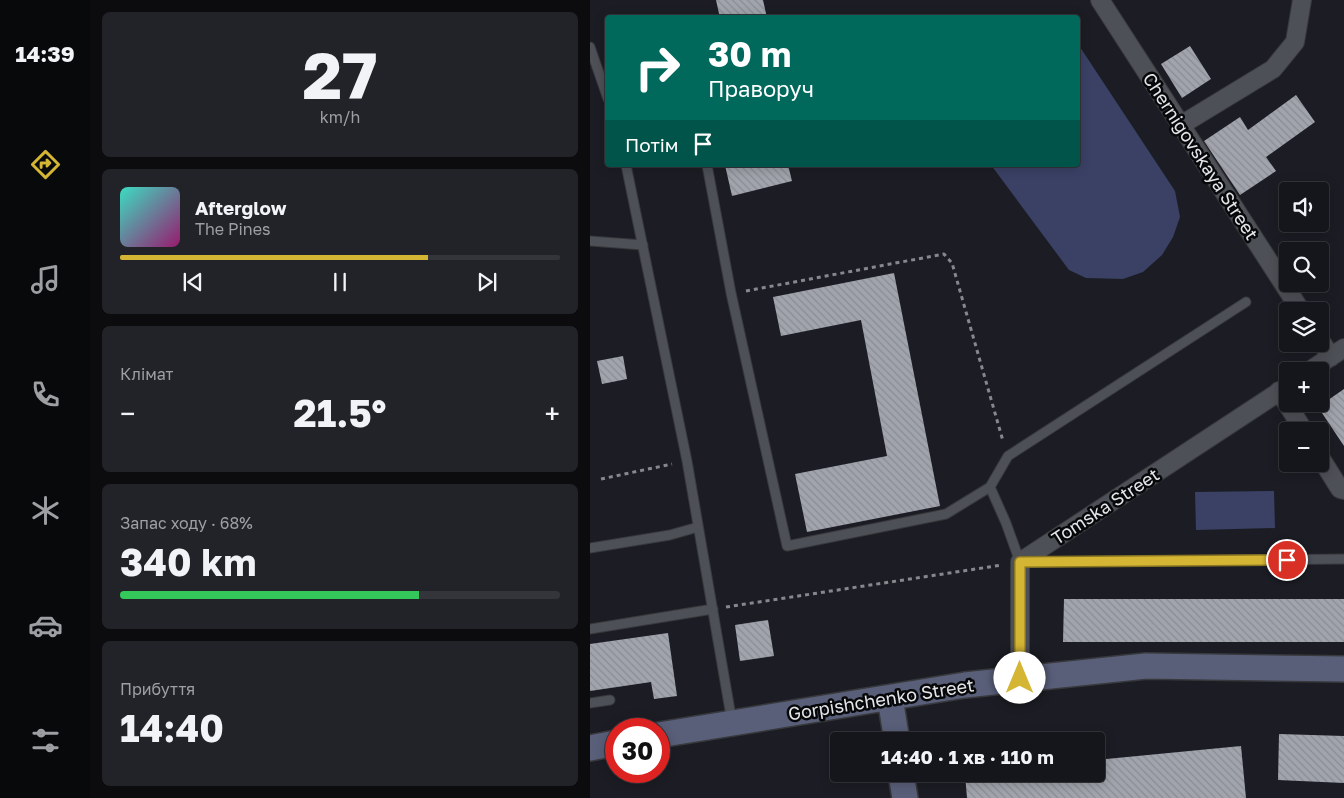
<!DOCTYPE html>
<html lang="uk">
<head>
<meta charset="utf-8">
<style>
  :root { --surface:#15161b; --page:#222328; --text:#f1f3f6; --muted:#9d9fa3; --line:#34353a; --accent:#d5b534 }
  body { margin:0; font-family:"Golos Text",sans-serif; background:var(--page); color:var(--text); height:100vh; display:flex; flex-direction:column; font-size:19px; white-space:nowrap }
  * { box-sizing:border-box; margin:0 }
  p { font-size:16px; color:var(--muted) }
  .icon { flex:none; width:28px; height:28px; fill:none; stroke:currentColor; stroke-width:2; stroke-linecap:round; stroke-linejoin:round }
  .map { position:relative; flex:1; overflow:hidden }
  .details { display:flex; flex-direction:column; gap:12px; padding:12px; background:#0c0c0f; width:500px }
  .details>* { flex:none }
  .guide { position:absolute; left:15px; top:15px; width:475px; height:152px; border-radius:5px; box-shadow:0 2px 12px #0003,0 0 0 1px var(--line); background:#00695c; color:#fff; overflow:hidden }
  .fabs { position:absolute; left:689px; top:182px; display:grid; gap:10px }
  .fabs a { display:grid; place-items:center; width:50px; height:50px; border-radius:5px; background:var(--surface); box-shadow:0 2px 12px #0003,0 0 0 1px var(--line); font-size:25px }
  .speed { position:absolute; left:15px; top:718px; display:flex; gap:10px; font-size:25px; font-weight:700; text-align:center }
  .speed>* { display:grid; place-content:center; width:65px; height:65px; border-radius:50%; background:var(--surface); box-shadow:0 2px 12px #0003,0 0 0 1px var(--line); line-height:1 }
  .speed .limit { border:8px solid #d22; background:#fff; color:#111 }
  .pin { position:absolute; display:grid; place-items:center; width:42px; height:42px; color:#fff; margin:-21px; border:2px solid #fff; border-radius:50%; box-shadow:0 1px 5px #0007 }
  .me { position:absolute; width:55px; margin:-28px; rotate:0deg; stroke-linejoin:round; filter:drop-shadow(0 0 4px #0008) }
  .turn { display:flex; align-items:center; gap:18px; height:105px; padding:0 20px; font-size:22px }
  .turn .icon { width:65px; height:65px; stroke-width:2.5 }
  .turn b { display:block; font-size:35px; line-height:42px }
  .then { display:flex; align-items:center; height:48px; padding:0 20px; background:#0003; gap:10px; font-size:19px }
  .big { font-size:38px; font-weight:700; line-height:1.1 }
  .details .tile { flex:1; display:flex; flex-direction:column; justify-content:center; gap:8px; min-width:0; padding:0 18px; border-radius:8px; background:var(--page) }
  .details .dial { align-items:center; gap:0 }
  .dial b { font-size:65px; line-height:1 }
  .song { display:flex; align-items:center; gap:15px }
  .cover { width:60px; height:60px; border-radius:8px; background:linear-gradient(135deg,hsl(170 70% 55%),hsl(320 70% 35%)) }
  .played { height:5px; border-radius:2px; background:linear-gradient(90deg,var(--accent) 70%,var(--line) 70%) }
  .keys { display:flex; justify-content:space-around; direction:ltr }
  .heat { display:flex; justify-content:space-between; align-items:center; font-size:28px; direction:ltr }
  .charge { height:8px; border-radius:4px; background:linear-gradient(90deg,#34c759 68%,var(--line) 0) }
  .trip { position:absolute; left:240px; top:732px; width:275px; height:50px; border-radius:5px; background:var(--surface); box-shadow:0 2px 12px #0003,0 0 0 1px var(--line); font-weight:700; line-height:50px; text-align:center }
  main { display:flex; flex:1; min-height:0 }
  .dock { display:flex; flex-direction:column; width:90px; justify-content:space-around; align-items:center; background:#08090b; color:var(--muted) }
  .dock .icon { width:35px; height:35px }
  .dock .on { color:var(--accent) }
  .dock b { font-size:22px; color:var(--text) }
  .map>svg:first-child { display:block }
  .green { fill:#3a4165 }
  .building { fill:url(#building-back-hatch) }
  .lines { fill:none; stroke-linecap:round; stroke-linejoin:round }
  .lane-casing { stroke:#38393d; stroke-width:11 }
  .street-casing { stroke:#38393d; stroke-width:20 }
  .secondary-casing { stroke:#38393d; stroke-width:28 }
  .path { stroke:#87888d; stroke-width:3; stroke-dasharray:4 4; stroke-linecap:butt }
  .lane { stroke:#4e5057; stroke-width:9 }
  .street { stroke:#4e5057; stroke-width:18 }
  .secondary { stroke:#595f79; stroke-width:25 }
  .route-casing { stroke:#8a7622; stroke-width:12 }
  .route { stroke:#d5b534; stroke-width:9 }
  .labels { text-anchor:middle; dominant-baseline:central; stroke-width:5; stroke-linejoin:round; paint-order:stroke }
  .street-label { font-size:18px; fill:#e4e5e9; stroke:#07080a }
</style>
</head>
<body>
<main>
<nav class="dock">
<b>14:39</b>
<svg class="icon on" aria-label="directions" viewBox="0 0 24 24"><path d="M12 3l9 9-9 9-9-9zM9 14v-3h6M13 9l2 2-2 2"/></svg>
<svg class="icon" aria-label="music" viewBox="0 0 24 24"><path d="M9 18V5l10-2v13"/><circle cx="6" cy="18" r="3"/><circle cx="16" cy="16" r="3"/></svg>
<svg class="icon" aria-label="phone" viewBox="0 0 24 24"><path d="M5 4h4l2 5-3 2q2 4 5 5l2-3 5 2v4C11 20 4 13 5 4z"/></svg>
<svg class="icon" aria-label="climate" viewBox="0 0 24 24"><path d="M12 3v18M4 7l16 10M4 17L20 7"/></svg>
<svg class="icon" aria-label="car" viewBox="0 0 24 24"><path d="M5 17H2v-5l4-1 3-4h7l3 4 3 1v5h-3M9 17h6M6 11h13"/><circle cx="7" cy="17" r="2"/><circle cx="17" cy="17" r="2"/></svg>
<svg class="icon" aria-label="filters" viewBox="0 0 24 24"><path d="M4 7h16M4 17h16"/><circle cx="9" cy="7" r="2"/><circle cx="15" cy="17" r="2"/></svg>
</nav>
<section class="details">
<div class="tile dial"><b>27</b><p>km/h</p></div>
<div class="tile">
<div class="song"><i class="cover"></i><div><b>Afterglow</b><p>The Pines</p></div></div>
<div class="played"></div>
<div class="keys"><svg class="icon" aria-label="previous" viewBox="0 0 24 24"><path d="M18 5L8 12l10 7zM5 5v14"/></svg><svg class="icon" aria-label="pause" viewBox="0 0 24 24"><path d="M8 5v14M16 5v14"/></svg><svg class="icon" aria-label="next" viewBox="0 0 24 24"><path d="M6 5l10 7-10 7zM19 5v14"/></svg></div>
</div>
<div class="tile"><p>Клімат</p>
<div class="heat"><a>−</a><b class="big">21.5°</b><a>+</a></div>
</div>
<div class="tile"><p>Запас ходу · 68%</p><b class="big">340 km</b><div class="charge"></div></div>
<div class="tile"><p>Прибуття</p><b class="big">14:40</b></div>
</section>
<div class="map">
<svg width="754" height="798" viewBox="0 0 754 798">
  <defs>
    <pattern id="building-back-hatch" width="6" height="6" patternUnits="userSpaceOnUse" patternTransform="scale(1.25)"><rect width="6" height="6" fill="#a2a4ad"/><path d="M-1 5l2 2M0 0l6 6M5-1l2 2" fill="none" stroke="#8a8c93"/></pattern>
  </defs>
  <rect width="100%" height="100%" fill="#1c1d24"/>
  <path class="green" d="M488,44l97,147 5,26 -7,20 -11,18 -19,17 -20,7 -37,-1 -17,-8 -78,-105h87z
    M684,491l1,37 -79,2 -1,-38z"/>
  <path class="building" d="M126,0h47l4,18h-47z
    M600,46l21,33 -29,19 -21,-34z
    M706,95l19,27 -49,35 10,14 -36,24 -36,-54 36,-24 8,13z
    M135,165h63l4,16 -60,15z
    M304,273l46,233 -133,26 -12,-58 92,-18 -26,-136 -80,16 -8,-39z
    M33,356l4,23 -25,5 -5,-23z
    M754,389v57l-26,-39z
    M474,599h280v43h-281z
    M178,620l6,36 -34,5 -5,-36z
    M78,633l9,63 -23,3 -3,-17 -61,9v-47z
    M689,734l65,2v47l-66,-3z
    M651,746l5,52h-279l-2,-24h131v-14z"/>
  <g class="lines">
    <defs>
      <path id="lane" d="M0,47l18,52
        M36,165l61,296 45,261
        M117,165l24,128 56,253 159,-32 44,-27
        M0,241l53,4
        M656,302l-238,154 -18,31 16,36 14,39 324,-3
        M0,548l80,-13 28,-8
        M0,629l123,-20
        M0,703l20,-3"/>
      <path id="street" d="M510,0l201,311
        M591,125l92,-56 22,-27 7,-42
        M730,340l11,17
        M719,371l35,-23
        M689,391l25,40
        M730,457l20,32 4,1
        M430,678v-116l268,-176"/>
      <path id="secondary" d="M300,698l7,43
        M69,735l306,-50 181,-19 198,3
        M0,748l26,-5
        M311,774l4,24"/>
    </defs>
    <use href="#lane" class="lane-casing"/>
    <use href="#street" class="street-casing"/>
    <use href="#secondary" class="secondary-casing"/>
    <path class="path" d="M156,291l198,-37 8,9 51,178
      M11,479l71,-15
      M136,607l276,-42"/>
    <use href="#lane" class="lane"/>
    <use href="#street" class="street"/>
    <use href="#secondary" class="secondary"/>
  </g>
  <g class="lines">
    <defs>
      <path id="route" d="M430,678v-116l267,-2"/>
    </defs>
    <use href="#route" class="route-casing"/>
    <use href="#route" class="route"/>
  </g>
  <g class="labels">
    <g class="street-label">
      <text transform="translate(611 156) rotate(57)">Chernigovskaya Street</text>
      <text transform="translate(515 506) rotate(-33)">Tomska Street</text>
      <text transform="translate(291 699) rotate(-9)">Gorpishchenko Street</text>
    </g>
  </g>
</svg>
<div class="fabs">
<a><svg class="icon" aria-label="sound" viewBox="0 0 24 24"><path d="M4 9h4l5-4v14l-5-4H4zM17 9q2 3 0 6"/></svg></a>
<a><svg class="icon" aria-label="search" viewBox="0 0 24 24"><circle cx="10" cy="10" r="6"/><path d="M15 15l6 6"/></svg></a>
<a><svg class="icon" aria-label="layers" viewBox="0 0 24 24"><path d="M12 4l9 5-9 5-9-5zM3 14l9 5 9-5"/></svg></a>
<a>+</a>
<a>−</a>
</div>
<div class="speed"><div class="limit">30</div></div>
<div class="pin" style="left:697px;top:560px;background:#d93025"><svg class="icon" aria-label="arrive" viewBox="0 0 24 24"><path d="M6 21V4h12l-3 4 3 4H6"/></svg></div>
<svg class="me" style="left:430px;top:678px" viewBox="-20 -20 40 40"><circle r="19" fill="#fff"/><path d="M0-13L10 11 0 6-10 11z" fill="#d5b534"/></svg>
<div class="trip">14:40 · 1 хв · 110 m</div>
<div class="guide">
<div class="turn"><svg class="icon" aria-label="right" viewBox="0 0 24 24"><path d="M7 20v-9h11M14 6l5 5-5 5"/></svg><div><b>30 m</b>Праворуч</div></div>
<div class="then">Потім<svg class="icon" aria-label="arrive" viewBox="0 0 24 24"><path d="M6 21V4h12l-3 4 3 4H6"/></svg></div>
</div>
</div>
</main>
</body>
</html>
